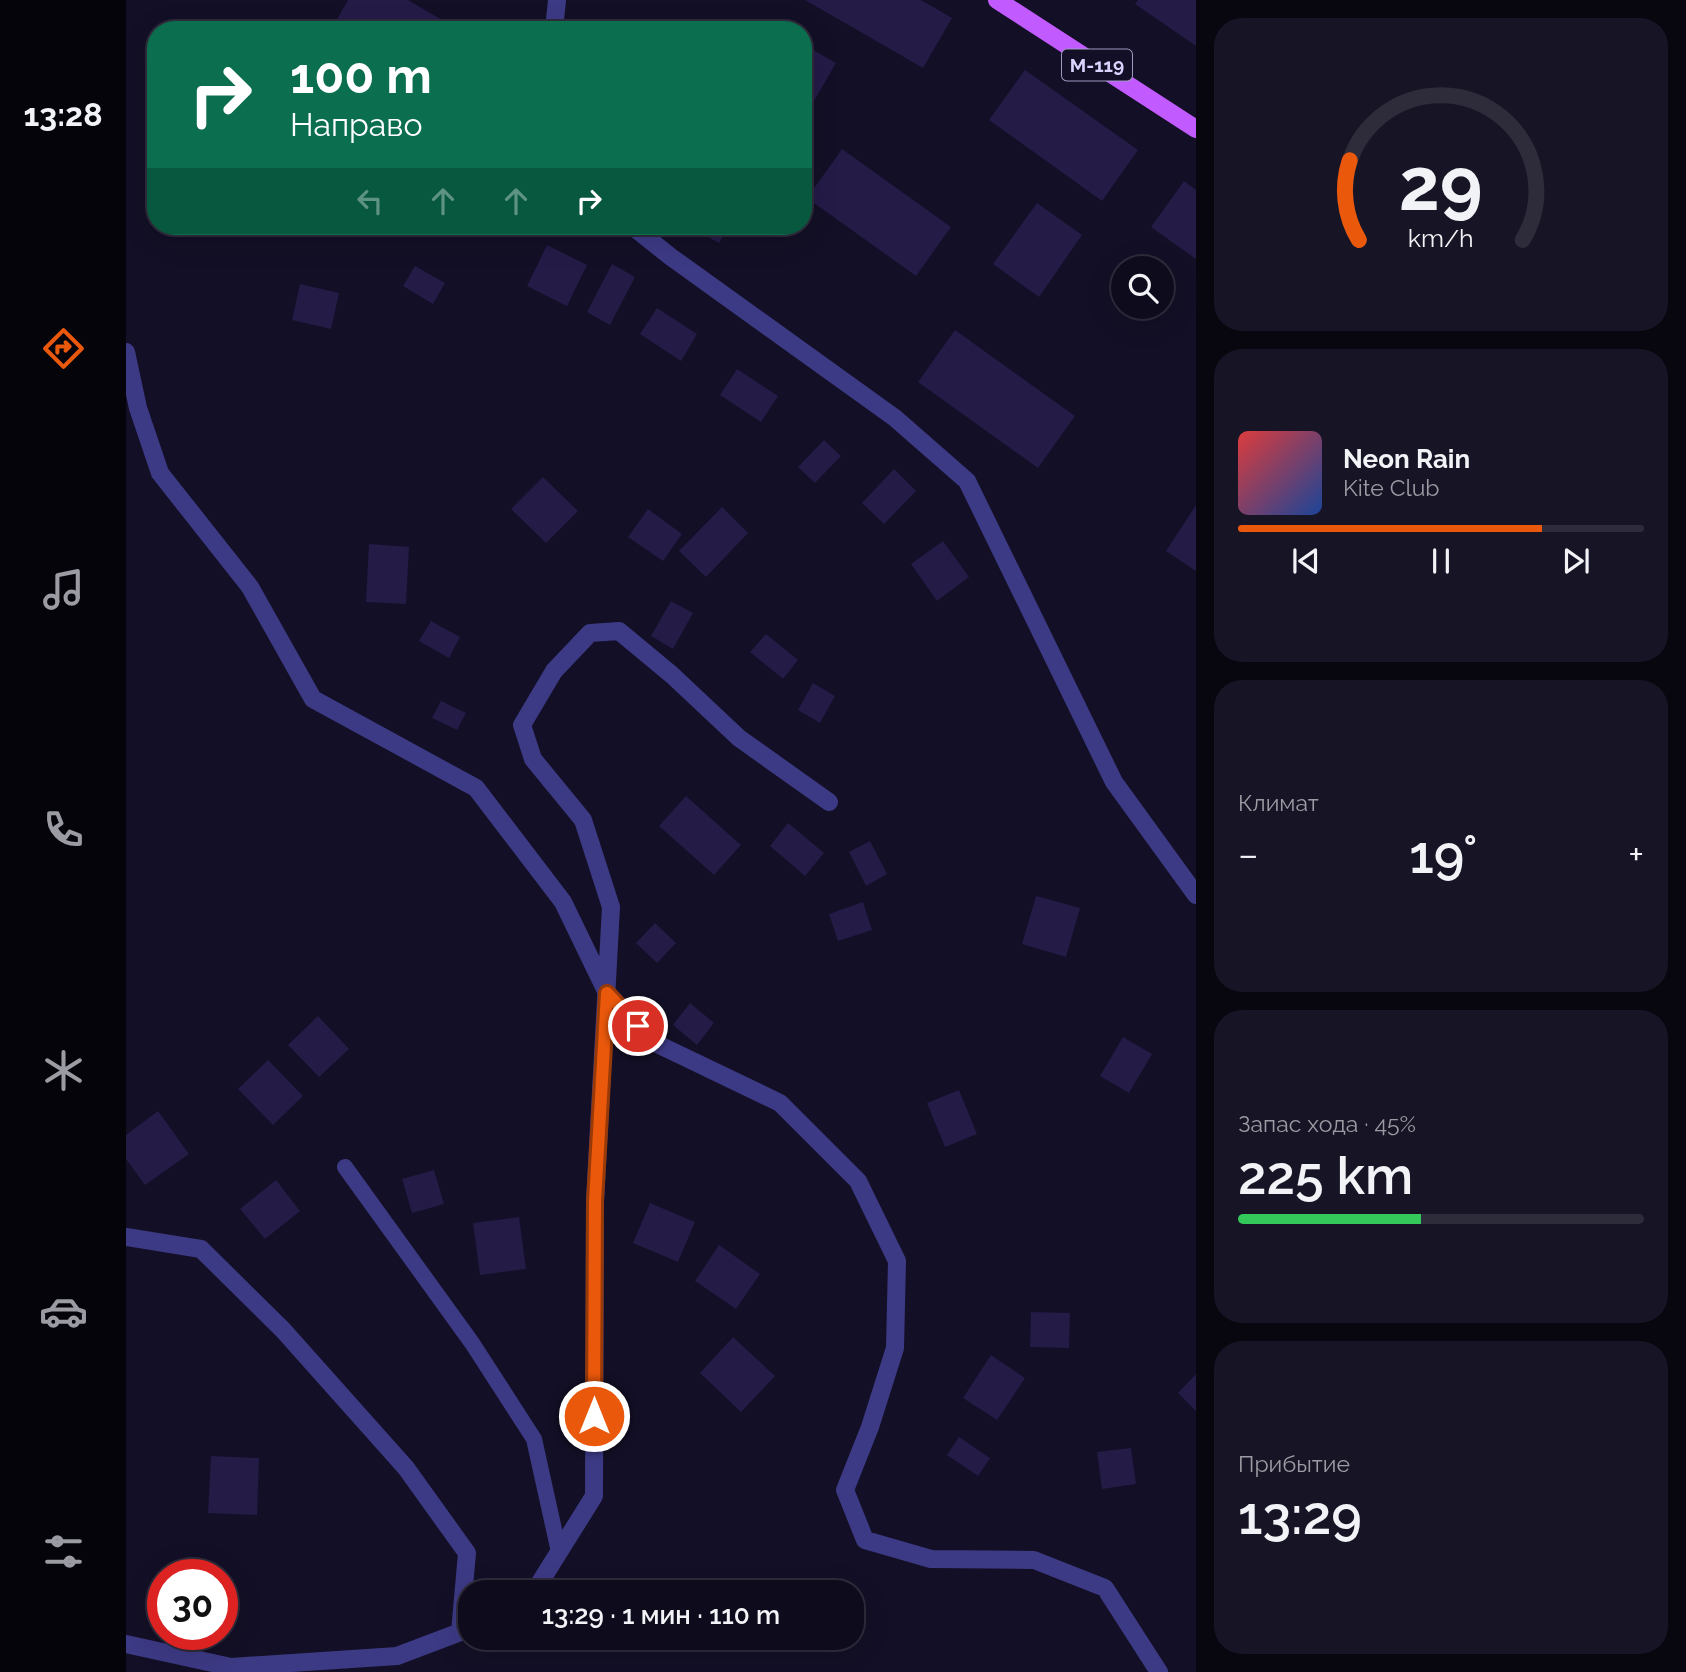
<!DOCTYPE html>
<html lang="ru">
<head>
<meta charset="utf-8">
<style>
  :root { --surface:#0e0b1c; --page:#171425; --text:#f1f3f6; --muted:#9b9ba3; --line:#2e2b3b; --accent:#ea580c }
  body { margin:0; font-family:Raleway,sans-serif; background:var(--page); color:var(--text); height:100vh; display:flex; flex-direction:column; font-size:26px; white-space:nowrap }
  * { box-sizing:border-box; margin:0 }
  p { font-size:23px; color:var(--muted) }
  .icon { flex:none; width:38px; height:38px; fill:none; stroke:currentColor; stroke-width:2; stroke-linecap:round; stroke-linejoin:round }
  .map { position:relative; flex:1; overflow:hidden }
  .drawer { display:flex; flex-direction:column; gap:18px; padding:18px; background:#08060f; width:490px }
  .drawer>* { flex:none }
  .top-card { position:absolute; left:21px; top:21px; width:665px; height:214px; border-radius:28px; box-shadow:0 7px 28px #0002,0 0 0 2px var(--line); background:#0b6e4f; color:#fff; overflow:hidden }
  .fabs { position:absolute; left:985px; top:256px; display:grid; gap:14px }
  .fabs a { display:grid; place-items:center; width:63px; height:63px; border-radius:50%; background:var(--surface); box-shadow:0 7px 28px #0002,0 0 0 2px var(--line); font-size:35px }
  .speed { position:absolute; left:21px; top:1559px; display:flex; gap:14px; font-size:35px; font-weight:700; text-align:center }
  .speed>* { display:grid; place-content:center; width:91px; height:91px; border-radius:50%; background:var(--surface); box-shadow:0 7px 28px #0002,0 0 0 2px var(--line); line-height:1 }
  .speed .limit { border:10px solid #d22; background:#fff; color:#111 }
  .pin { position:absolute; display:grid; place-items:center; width:60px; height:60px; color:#fff; margin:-30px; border:4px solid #fff; border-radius:50%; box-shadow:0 2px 7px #0007 }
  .me { position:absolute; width:77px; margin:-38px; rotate:0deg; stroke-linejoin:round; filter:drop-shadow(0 0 5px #0008) }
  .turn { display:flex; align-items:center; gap:24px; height:147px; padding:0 28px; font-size:32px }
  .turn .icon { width:91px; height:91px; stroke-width:2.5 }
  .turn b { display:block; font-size:49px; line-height:60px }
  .lanes { display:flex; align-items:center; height:66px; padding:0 28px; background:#0003; justify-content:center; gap:35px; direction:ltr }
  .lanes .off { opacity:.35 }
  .big { font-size:52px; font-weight:600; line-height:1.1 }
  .drawer .tile { flex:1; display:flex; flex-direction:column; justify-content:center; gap:10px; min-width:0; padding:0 24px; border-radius:28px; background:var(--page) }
  .drawer .dial { align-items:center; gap:0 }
  .dial svg { height:182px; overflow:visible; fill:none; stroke:var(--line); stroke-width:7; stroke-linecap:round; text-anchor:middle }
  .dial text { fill:var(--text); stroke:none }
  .song { display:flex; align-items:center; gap:21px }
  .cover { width:84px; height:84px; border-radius:10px; background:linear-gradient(135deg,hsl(0 70% 55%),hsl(220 70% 35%)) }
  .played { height:7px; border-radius:4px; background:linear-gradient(90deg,var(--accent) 75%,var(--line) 75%) }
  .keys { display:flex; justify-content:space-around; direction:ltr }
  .heat { display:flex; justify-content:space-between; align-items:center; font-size:38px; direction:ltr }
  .charge { height:10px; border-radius:5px; background:linear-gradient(90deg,#34c759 45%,var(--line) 0) }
  .trip { position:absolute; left:332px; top:1580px; width:406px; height:70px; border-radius:28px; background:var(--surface); box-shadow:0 7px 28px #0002,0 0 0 2px var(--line); font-weight:600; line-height:70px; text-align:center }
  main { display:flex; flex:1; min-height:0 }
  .dock { display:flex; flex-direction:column; width:126px; justify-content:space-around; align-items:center; background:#06040b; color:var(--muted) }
  .dock .icon { width:49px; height:49px }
  .dock .on { color:var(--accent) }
  .dock b { font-size:32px; color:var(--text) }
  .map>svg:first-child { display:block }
  .building { fill:#241b47 }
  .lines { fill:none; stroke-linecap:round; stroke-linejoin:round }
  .service { stroke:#3d3a85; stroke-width:16 }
  .minor { stroke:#3d3a85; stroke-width:18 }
  .primary { stroke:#c25bff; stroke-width:18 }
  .route-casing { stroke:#983908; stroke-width:18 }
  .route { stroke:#ea580c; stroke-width:12 }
  .labels { text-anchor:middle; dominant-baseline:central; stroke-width:6; stroke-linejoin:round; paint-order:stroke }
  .shield { fill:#130f26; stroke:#9e99be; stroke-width:2 }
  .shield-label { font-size:19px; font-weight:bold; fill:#d9d4ff }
</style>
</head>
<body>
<main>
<nav class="dock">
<b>13:28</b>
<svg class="icon on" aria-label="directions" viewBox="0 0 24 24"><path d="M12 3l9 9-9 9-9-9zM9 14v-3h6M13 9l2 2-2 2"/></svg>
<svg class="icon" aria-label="music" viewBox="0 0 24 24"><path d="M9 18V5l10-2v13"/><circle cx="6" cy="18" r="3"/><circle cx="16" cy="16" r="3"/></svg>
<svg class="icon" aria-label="phone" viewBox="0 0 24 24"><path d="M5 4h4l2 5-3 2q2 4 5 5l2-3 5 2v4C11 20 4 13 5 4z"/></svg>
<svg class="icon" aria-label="climate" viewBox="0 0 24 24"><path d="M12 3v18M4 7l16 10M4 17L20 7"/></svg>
<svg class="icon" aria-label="car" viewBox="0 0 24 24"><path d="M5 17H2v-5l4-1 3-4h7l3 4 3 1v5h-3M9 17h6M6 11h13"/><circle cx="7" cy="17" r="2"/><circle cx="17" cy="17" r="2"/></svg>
<svg class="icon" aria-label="filters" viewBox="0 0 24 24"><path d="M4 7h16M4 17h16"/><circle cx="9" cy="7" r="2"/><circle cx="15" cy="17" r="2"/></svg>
</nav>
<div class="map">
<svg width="1070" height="1672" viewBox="0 0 1070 1672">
  <rect width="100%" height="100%" fill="#130f26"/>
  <path class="building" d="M222,0h60l51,30h-128z
    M679,0h116l31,18 -29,50z
    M1012,0h58v46l-61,-42z
    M677,44l33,19 -33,57z
    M899,70l113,80 -36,51 -113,-81z
    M716,149l109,78 -35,49 -109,-78z
    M1058,181l12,9v69l-45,-32z
    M911,203l45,32 -43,62 -46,-33z
    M563,226h39l-9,17z
    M421,245l40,20 -20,41 -40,-20z
    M486,264l23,13 -25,48 -23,-13z
    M289,266l30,17 -12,21 -30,-18z
    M174,284l39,9 -8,36 -39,-9z
    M531,308l40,26 -16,27 -41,-27z
    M829,330l120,86 -37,52 -120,-86z
    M611,369l41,27 -17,26 -41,-27z
    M698,440l17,16 -26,27 -17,-16z
    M768,469l22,22 -32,33 -22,-21z
    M417,477l35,34 -32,32 -35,-34z
    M1070,505v66l-30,-20z
    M596,507l26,26 -42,44 -27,-26z
    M522,509l34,25 -19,27 -35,-24z
    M817,541l26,36 -32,24 -26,-37z
    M243,544l40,3 -3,57 -40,-2z
    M545,601l22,12 -20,36 -22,-13z
    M305,621l29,16 -11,21 -30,-17z
    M640,634l32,26 -15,19 -33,-27z
    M687,683l22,13 -15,27 -22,-13z
    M315,701l25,12 -9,17 -25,-12z
    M560,796l55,49 -27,30 -55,-49z
    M662,823l36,30 -19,23 -35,-30z
    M744,841l17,33 -21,12 -17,-34z
    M910,896l44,12 -14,49 -44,-13z
    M737,902l9,28 -34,11 -9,-27z
    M529,923l21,20 -19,20 -21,-20z
    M564,1003l24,20 -17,22 -24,-20z
    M192,1016l31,33 -30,28 -31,-32z
    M997,1037l29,17 -23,39 -29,-17z
    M142,1060l35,36 -30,29 -35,-36z
    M833,1090l18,44 -32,13 -18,-44z
    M32,1111l31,43 -44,31 -19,-26v-24z
    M308,1170l10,34 -32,9 -10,-34z
    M150,1180l24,31 -35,28 -25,-30z
    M524,1203l45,19 -17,40 -45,-19z
    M393,1217l7,52 -46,6 -7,-52z
    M593,1245l41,29 -24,35 -41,-28z
    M905,1312l39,1 -1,35 -39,-1z
    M607,1337l42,39 -34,36 -41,-39z
    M865,1355l34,23 -28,42 -34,-22z
    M1070,1374v37l-18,-18z
    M833,1437l31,21 -12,18 -31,-21z
    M1005,1448l5,36 -34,5 -5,-37z
    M85,1456l48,2 -2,57 -49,-2z"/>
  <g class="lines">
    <path class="service" d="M219,1167l127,176 62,96 25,113"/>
    <path class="minor" d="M428,30l3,-30
      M506,226l39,31 224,161 72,63 147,301 82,113
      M0,352l12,56 22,65 90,114 63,112 163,89 87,114 44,91 46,49 127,61 78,78 39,80 -2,87 -25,79 -25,63 20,50 66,19 103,1 71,28 54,84
      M0,1237l75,12 82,81 123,138 61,85 -7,79
      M408,1592l60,-96 1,-295 16,-294 -28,-87 -50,-61 -11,-34 32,-54 36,-38 29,-2 53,44 67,63 90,64
      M0,1644l105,23 166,-11 74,-28"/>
    <path class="primary" d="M871,0l199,129"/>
  </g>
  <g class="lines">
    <defs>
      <path id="route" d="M468,1416l1,-215 12,-208 31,33"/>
    </defs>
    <use href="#route" class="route-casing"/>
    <use href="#route" class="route"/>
  </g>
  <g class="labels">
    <rect class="shield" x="936" y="49.5" width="70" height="31" rx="5"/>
    <g class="shield-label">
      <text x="971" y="65">М-119</text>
    </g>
  </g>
</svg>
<div class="fabs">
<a><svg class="icon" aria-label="search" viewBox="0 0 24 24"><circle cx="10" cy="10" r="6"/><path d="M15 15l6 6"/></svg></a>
</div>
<div class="speed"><div class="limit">30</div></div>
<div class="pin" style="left:512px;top:1026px;background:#d93025"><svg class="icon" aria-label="arrive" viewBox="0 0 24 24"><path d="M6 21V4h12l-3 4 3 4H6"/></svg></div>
<svg class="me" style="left:468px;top:1416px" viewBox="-20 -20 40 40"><circle r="17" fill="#ea580c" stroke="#fff" stroke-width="3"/><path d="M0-11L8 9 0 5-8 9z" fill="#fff"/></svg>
<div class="trip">13:29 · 1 мин · 110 m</div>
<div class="top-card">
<div class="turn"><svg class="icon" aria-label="right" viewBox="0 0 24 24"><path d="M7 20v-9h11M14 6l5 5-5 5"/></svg><div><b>100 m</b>Направо</div></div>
<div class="lanes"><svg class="icon off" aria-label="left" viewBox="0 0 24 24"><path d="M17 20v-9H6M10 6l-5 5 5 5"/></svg><svg class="icon off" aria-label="ahead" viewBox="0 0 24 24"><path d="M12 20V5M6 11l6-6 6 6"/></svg><svg class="icon off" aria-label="ahead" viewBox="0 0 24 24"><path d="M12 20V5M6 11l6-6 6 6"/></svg><svg class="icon" aria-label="right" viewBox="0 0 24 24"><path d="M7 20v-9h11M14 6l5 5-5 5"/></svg></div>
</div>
</div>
<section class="drawer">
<div class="tile dial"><svg viewBox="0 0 100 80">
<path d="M14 69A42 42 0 1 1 86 69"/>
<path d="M14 69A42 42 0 0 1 10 34" stroke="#ea580c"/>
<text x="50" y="56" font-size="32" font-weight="700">29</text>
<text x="50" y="72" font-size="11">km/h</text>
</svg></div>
<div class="tile">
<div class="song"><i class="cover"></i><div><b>Neon Rain</b><p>Kite Club</p></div></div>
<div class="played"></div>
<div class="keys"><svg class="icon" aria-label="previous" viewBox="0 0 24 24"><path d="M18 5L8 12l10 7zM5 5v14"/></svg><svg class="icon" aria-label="pause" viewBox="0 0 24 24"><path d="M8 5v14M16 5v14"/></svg><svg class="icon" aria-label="next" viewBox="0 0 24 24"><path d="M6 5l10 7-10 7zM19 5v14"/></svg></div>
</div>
<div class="tile"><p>Климат</p>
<div class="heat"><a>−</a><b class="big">19°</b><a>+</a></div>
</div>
<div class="tile"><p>Запас хода · 45%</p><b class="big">225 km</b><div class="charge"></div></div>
<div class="tile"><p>Прибытие</p><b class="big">13:29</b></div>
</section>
</main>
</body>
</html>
